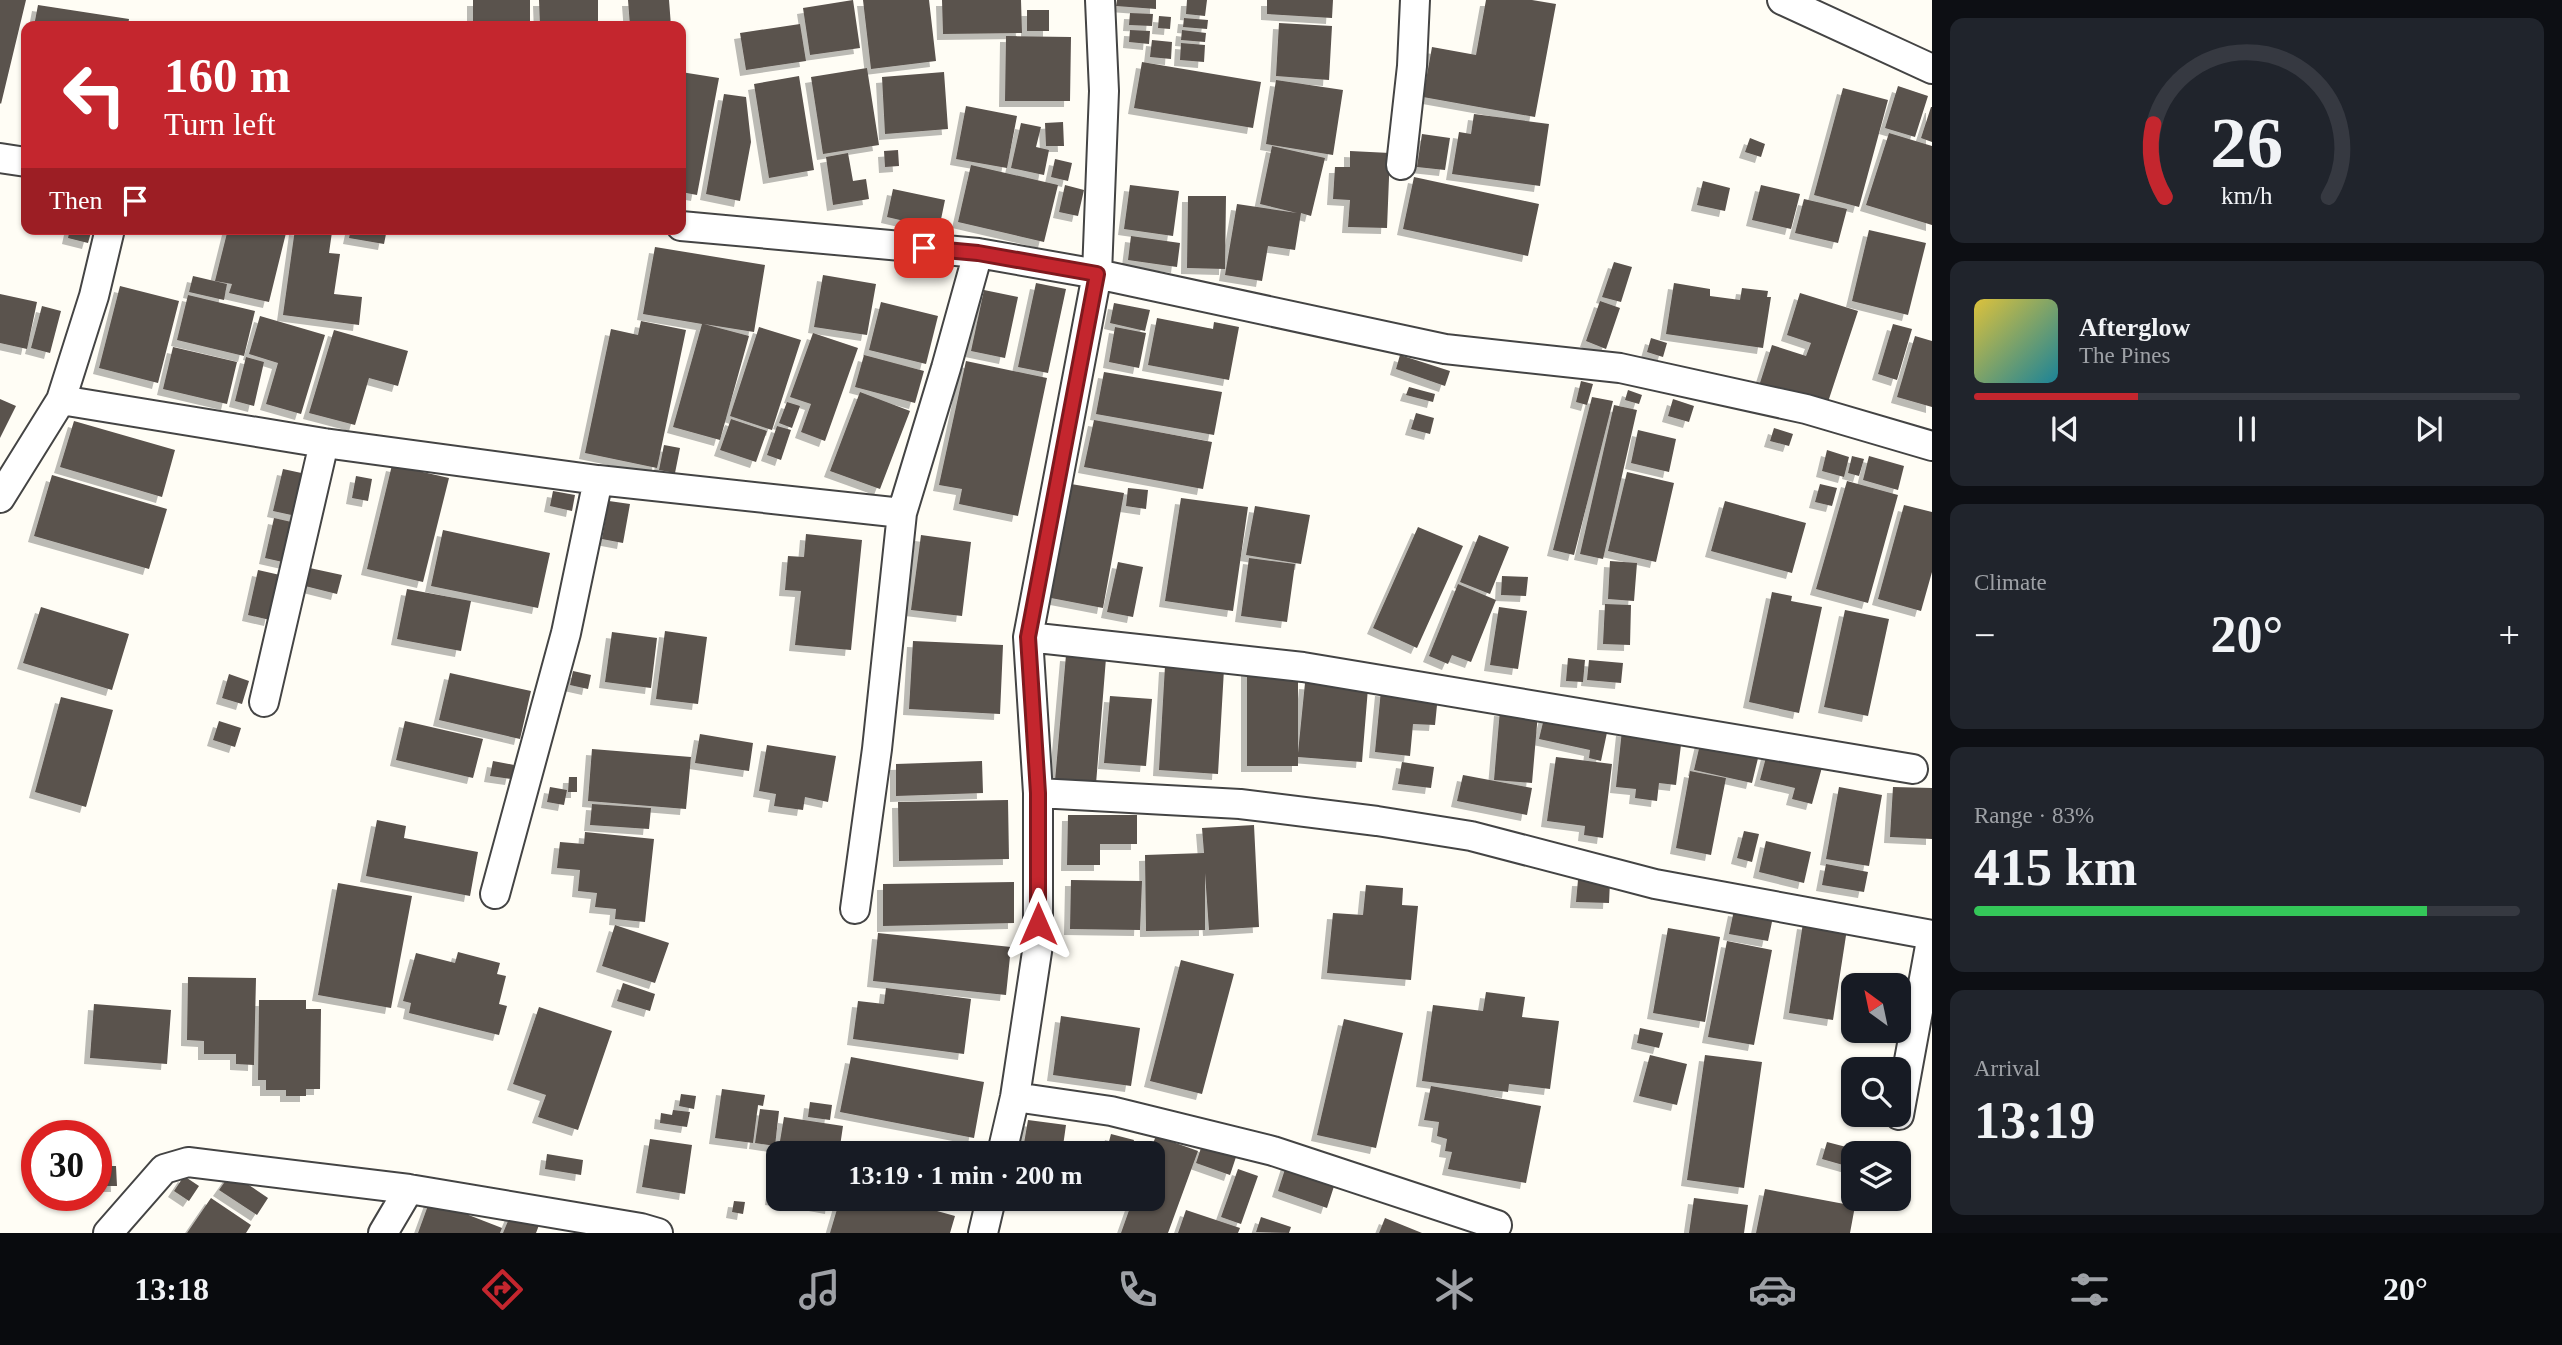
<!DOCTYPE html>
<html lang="en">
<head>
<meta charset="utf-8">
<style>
  :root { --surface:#171b24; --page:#20242c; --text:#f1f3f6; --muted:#9ea1a6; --line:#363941; --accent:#c4262e }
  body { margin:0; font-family:Georgia,serif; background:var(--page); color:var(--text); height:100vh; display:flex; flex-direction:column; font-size:26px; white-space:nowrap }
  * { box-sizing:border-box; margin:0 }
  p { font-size:23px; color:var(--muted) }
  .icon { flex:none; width:38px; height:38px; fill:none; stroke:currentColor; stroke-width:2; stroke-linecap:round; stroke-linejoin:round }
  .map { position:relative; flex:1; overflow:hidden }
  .details { display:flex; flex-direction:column; gap:18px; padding:18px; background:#0d0f14; width:630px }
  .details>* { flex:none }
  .banner { position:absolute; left:21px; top:21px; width:665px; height:214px; border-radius:14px; box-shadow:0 2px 5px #0004; background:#c4262e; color:#fff; overflow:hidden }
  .needle { width:46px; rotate:327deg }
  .fabs { position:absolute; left:1841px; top:973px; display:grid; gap:14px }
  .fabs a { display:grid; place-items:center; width:70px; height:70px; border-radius:14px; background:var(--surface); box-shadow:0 2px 5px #0004; font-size:35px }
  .speed { position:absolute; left:21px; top:1120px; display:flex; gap:14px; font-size:35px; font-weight:700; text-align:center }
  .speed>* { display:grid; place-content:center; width:91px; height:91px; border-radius:50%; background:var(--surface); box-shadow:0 2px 5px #0004; line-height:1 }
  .speed .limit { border:10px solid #d22; background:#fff; color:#111 }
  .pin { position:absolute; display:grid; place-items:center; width:60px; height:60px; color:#fff; margin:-30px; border-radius:14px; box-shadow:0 4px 10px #0006 }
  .me { position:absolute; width:77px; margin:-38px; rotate:0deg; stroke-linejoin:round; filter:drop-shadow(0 0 5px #0008) }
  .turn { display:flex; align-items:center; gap:24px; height:147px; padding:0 28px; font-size:32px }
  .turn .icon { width:91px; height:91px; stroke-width:2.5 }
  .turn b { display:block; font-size:49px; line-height:60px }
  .then { display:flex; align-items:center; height:66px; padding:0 28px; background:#0003; gap:14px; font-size:26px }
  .big { font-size:52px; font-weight:700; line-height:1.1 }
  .details .tile { flex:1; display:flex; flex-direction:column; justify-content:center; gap:10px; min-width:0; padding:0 24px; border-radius:14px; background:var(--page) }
  .details .dial { align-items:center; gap:0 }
  .dial svg { height:182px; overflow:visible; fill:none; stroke:var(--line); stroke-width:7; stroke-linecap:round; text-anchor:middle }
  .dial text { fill:var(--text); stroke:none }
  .song { display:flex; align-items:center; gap:21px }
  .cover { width:84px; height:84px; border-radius:10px; background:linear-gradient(135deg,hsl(50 70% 55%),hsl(190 70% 35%)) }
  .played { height:7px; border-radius:4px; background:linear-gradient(90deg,var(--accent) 30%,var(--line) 30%) }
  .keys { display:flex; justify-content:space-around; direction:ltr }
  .heat { display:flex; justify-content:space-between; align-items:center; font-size:38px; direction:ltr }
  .charge { height:10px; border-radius:5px; background:linear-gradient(90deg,#34c759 83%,var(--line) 0) }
  .trip { position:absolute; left:766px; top:1141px; width:399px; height:70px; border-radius:14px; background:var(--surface); box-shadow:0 2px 5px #0004; font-weight:700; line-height:70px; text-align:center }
  .tabs { display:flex; height:112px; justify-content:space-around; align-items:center; background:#090b0e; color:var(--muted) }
  .tabs .icon { width:49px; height:49px }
  .tabs .selected { color:var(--accent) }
  .tabs b { font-size:32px; color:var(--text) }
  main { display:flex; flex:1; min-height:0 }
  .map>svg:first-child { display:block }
  .building { fill:#5a524d; filter:url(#shadow) }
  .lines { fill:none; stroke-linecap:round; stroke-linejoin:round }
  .minor-casing { stroke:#444; stroke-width:32 }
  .minor { stroke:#fff; stroke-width:28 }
  .route-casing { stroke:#7f191e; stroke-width:18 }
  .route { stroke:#c4262e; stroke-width:12 }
</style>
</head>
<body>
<main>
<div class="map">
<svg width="1932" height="1233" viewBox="0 0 1932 1233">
  <defs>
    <filter id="shadow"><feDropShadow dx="-6" dy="6" stdDeviation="0" flood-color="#0004"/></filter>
  </defs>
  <rect width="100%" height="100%" fill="#fffdf5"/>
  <path class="building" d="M0,0h26l-25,104 -1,-1z
    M473,0h57v26h-57z
    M539,0h59v26h-58z
    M628,0h41l2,26h-41z
    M853,0l7,48 -50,7 -7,-47z
    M863,0h66l7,61 -65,8z
    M942,0h79l1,33 -79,1z
    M1117,0h39v9l-40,-3z
    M1187,0h20l-2,16 -19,-2z
    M1267,0h66l-1,18 -65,-4z
    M1486,0h46l24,4 -21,113 -112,-20 9,-50 44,8z
    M38,5l91,14 -1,7h-94z
    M1027,10h22v21h-22z
    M1130,13l23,1 -1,12 -23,-1z
    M1159,16l12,1 -1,12 -12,-1z
    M1184,18l24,2 -1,9 -24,-2z
    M1279,23l53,3 -3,54 -53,-4z
    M800,24l6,37 -60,9 -6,-37z
    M1130,30l20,1 -1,13 -20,-2z
    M1182,30l24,3 -1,9 -24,-2z
    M1006,36l65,1 -1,64h-65z
    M1152,40l20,2 -1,17 -21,-2z
    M1181,43l24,2 -1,17 -24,-2z
    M1142,62l119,20 -8,46 -119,-20z
    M867,68l12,77 -56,9 -12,-77z
    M681,72l38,6 -22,117 -16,-3z
    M944,72l4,57 -63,5 -3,-57z
    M799,76l15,94 -45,8 -15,-94z
    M1276,80l67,10 -10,65 -67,-11z
    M1898,86l30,10 -13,41 -30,-9z
    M1843,88l45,12 -29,107 -45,-12z
    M724,94l22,3 5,45 -11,59 -34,-7z
    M966,106l51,10 -10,52 -51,-9z
    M1931,107h1v35l-11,-4z
    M1474,114l75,10 -9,62 -88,-12 7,-42 12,2z
    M1063,122l1,24h-18l-1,-23z
    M1021,123l20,4 -5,20 13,3 -5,25 -33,-7z
    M1889,133l43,13v79l-66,-20z
    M1422,134l28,4 -5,32 -28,-3z
    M1750,138l15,6 -4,13 -16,-5z
    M1272,146l53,12 -14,58 -10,-3 -6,37 -27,-4 -6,35 -37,-6 12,-71 60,9 -37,-9z
    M898,150l1,16 -14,1 -1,-16z
    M1350,151l40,2 -3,75 -39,-1 2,-27 -17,-1 2,-32h15z
    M848,153l5,28 13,-2 3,20 -36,6 -7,-48z
    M1055,159l17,4 -4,18 -17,-4z
    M971,165l87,20 -14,57 -86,-20z
    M1414,177l125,27 -11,52 -125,-27z
    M1703,181l27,7 -5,23 -28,-6z
    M1065,185l19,5 -6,26 -19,-4z
    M1130,185l49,6 -6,45 -49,-7z
    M1761,185l39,9 -9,35 -39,-9z
    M893,189l52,11 -6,29 -52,-12z
    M1188,196h38l-1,73 -38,-1z
    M1804,199l43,10 -9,34 -43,-10z
    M70,229h22l-4,14 -20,-5z
    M228,229h59l-18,73 -40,-9 3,-9 -17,-3z
    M295,229l37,3 -3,21 11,1 -6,40 28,3 -3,28 -76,-10z
    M351,229h36l-3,15 -35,-6z
    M1869,230l57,13 -18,72 -56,-14z
    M1131,236l49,7 -3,24 -49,-7z
    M655,247l110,18 -11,67 -50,-8 45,12 -29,104 -47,-13 29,-103 -59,-10z
    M1614,262l18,5 -11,35 -19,-5z
    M823,275l53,9 -9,51 -53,-8z
    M193,276l34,8 -3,16 -35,-8z
    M1036,283l30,6 -18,84 -30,-6z
    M1674,283l36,6v7l30,4 2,-12 26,3 -1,6h4l-8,51 -97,-14z
    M120,286l59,15 -21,82 -59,-15z
    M984,290l34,7 -13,61 -34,-7z
    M1800,293l58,18 -32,97 -67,-22 13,-41 34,11 5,-13 -24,-8z
    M0,294l37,8 -10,47 -27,-6z
    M188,295l67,16 -11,45 -67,-16z
    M1600,301l20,7 -14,41 -20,-8z
    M881,302l57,14 -12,48 -57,-14z
    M1114,303l36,7 -5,21 -35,-8z
    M42,306l19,5 -11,42 -19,-5z
    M260,316l65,19 -24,79 -35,-10 12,-41 -29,-9z
    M1157,318l56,11 1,-7 25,5 -10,53 -81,-15z
    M641,321l45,9 -29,138 -72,-15 26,-124 27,6z
    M1893,324l19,5 -15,51 -19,-6z
    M759,327l42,13 -29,90 -42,-14z
    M1115,327l31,6 -7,35 -30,-6z
    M334,330l74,21 -10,35 -29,-8 -14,47 -46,-12z
    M813,333l45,15 -33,93 -24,-9 10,-28 -21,-7z
    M1915,336l17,5v66l-35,-10z
    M1651,338l16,5 -4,14 -16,-5z
    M173,347l64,15 -10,42 -64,-15z
    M864,355l60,16 -9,32 -60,-16z
    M1400,355l50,16 -5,15 -49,-17z
    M246,357l18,5 -10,44 -19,-5z
    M966,361l81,17 -29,138 -59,-12 3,-15 -23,-4z
    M1104,372l118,20 -8,43 -118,-21z
    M1581,381l12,3 -6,21 -11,-3z
    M1409,387l26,7 -2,8 -27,-7z
    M1628,390l14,5 -3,9 -14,-4z
    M860,392l50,19 -30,78 -50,-18z
    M1592,397l21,4 -39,154 -21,-5z
    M0,399l16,7 -16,32z
    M1673,399l21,7 -5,16 -21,-6z
    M787,402l13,4 -8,22 -13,-5z
    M1614,405l23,5 -34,149 -23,-5z
    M1416,413l18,5 -4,16 -19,-5z
    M731,419l36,12 -11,31 -36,-12z
    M1094,420l118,22 -9,47 -119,-22z
    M74,421l101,29 -13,47 -102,-30z
    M777,426l14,4 -10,30 -14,-5z
    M1774,428l19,6 -4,12 -19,-5z
    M1638,430l38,9 -7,33 -38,-9z
    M664,445l16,3 -5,25 -16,-3z
    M1827,450l22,7 -5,20 -22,-6z
    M1852,456l12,3 -5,17 -11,-3z
    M1869,456l35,10 -6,24 -35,-10z
    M392,465l57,13 -26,104 -56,-13z
    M283,469l23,5 -10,42 -23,-5z
    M1627,472l47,11 -18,79 -48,-11z
    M52,475l115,34 -18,60 -115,-33z
    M356,476l16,3 -4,22 -16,-3z
    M1847,481l51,14 -30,108 -52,-14z
    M1071,484l53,9 -21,115 -52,-10z
    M1820,484l17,4 -5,18 -17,-4z
    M1128,488l20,2 -2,19 -20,-3z
    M553,491l22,4 -3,16 -22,-5z
    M1181,498l67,9 -15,104 -68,-10z
    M609,501l21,3 -7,39 -21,-4z
    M1725,501l81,22 -14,50 -81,-22z
    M1904,505l28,7v60l-11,39 -43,-12z
    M1255,506l55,9 -9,49 -55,-9z
    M274,518l22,5 -9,40 -22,-5z
    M1418,527l45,19 -46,102 -44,-20z
    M443,530l107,23 -12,55 -107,-22z
    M806,534l56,6 -11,110 -56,-5 6,-54 -16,-1 3,-34 16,1z
    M921,535l50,7 -9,74 -51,-6z
    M1479,535l30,12 -19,47 -30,-12z
    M1249,558l46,6 -8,58 -46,-6z
    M1610,561l27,2 -3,38 -26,-2z
    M1118,562l25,5 -10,50 -26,-5z
    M305,567l37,8 -5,19 -36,-9z
    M258,570l22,5 -10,45 -22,-5z
    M1502,576l26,1 -2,19 -25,-1z
    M1458,584l38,16 -25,62 -19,-7 -4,9 -19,-8z
    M407,589l64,12 -10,50 -64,-12z
    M1772,592l20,4 -1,5 31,6 -23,106 -50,-11z
    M1605,604l26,1 -1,40 -27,-1z
    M41,607l88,27 -17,56 -89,-27z
    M1499,607l28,4 -9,58 -28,-4z
    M1845,610l44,9 -21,97 -44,-9z
    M665,631l42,6 -9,67 -42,-5z
    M612,632l45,6 -6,50 -46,-6z
    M913,641l90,4 -3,69 -91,-5z
    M1066,655l40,3 -10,126 -41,-3z
    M1568,658l17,2 -2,22 -17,-1z
    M1589,660l34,3 -2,20 -34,-3z
    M1165,666l59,3 -6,105 -59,-4z
    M1247,669h51v84l7,-70 63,5 -6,74 -64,-5v9h-51z
    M573,671l18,4 -3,14 -18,-4z
    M450,673l81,18 -11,48 -81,-19z
    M229,674l20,7 -7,23 -20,-6z
    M1381,690l57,5 -3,30 -22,-1 -3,32 -35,-4z
    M1110,696l42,3 -6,67 -42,-3z
    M61,697l52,13 -27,97 -51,-15z
    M1500,710l38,3 -6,70 -38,-3z
    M1546,710l63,13 -8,38 -12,-3 1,-8 -51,-11z
    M219,721l22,7 -6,19 -22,-7z
    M405,721l78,18 -10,39 -77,-18z
    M1622,730l60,7 -6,48 -17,-2 -2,18 -22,-3 1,-9 -20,-2z
    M700,734l53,9 -4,28 -54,-8z
    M1702,736l58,14 -8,33 -58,-13z
    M767,745l69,11 -8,46 -23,-5 -2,13 -29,-4 2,-12 -17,-3z
    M1769,746l55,14 -12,44 -20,-5 3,-11 -35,-8z
    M592,749l99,8 -5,52 -98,-8z
    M1556,757l56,7 -9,74 -19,-3 1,-9 -38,-5z
    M493,761l21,4 -3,14 -21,-3z
    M982,761l1,32 -87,3v-32z
    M1402,762l32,5 -3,21 -33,-4z
    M1690,771l36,7 -15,77 -35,-7z
    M1463,775l69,13 -5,27 -70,-14z
    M569,777h8v15h-9z
    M550,787l17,3 -3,15 -17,-3z
    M1839,787l43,8 -13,71 -43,-7z
    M1893,787l39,1v51l-42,-2z
    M1008,800l1,59 -110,2 -1,-59z
    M592,804l59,4 -2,21 -59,-4z
    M1068,815h69v29h-37v21h-33z
    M377,820l29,6 -2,12 74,14 -8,44 -104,-20z
    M1254,825l5,102 -50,3 -4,-57v57l-59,1 -1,-76 59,-2 -2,-25z
    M1744,831l15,3 -7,28 -15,-4z
    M585,832l69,7 -9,83 -30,-3 1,-10 -21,-2 2,-14 -19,-2 2,-21 -23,-2 3,-26 24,2z
    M1766,841l45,11 -7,31 -45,-11z
    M1826,864l42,8 -4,20 -42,-7z
    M1071,880l71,1 -2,49 -70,-1z
    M1578,880l32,1 -1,22 -33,-1z
    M1014,882v41l-131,3v-42z
    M338,883l74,13 -21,112 -73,-13z
    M1366,885l37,3 -1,17 16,1 -7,74 -84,-7 6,-60 30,2z
    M1734,910l39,7 -5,24 -39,-7z
    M1803,923l44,6 -14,91 -44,-7z
    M615,925l54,18 -14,40 -53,-17z
    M1668,928l52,9 -15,85 -52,-9z
    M878,933l133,14 -5,48 -133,-14z
    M1727,941l45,9 -18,95 -46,-8z
    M458,952l42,11 -3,11 9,2 -7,28 8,2 -8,29 -90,-22 2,-10 -8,-2 13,-48 39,10z
    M1181,960l53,14 -32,120 -52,-13z
    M188,977l68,1 -2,87 -18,-1v-10h-32v-13l-17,-1z
    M623,983l32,11 -5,17 -33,-10z
    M886,988l85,11 -7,55 -111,-15 5,-38 26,3z
    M1486,992l39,5 -3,20 37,4 -9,68 -41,-5 -1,8 -86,-11 11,-76 50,6z
    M259,1000h47v9h15l-1,80h-14v7h-20v-6h-20v-10h-8z
    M94,1004l77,6 -4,54 -77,-6z
    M539,1007l73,24 -34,99 -40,-13 8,-22 -33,-11z
    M1061,1016l79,12 -9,58 -78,-11z
    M1344,1019l59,14 -27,115 -59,-13z
    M1640,1028l23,5 -4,15 -22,-5z
    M1650,1055l37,9 -10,41 -38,-9z
    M1705,1055l57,7 -18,126 -57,-8z
    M851,1057l133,25 -10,56 -134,-26z
    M1431,1086l110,20 -15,77 -78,-14 4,-17 -7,-1 2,-12 -10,-3 2,-14 -15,-2z
    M722,1089l43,6 -2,11 -5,-1 -5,38 -38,-5z
    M681,1094l15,2 -2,13 -15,-3z
    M810,1102l22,3 -2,15 -22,-3z
    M760,1109l19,2 -4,35 -20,-3z
    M673,1110l17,2 -3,15 -27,-4 1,-10 11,2z
    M784,1117l59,9 -4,27h-61z
    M1028,1120l38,5 -4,28 -39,-4z
    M1111,1134l23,6 -3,13h-25z
    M1156,1136l42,15 -30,82h-47l12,-34h20v-46h-4z
    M650,1139l42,6 -7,49 -43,-7z
    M1827,1142l27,7 -4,18 -28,-8z
    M1202,1145l34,12 -6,18 -34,-12z
    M547,1154l36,6 -2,15 -36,-6z
    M777,1158h2v42l-8,-1z
    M1287,1163l49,17 -9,28 -49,-17z
    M96,1166h20l1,20h-21z
    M1238,1169l20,7 -17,48 -20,-7z
    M231,1173l37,25 -11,17 -38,-25z
    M184,1176l15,10 -10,15 -15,-10z
    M1765,1189l90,17 -5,27h-94z
    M211,1198l40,27 -5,8h-59z
    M1694,1198l54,7 -4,28h-55z
    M782,1199h50l-1,9z
    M840,1199h54l61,17 -5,17h-120z
    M430,1200l72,28 -2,5h-82z
    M734,1201l11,1 -2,12 -11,-2z
    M513,1209l28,11 -5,13h-33z
    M1186,1210l54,18 -2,5h-60z
    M1261,1217l30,10 -2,6 -33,-1z
    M1385,1218l37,15h-43z"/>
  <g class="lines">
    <defs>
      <path id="minor" d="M1782,0l150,69
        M0,158l26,4
        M1401,165l11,-99 3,-66
        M681,226l297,27 119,21 348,75 175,19 186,41 126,37
        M61,400l263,43 274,37 304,33
        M0,498l61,-98 33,-104 16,-67
        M1028,637l275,30 610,102
        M264,702l60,-259
        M1038,793l202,11 137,17 94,15 184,48 277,51
        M495,894l71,-261 32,-153
        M855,909l22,-160 25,-236 44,-145 32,-115
        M1015,1097l96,14 162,40 224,74
        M1899,1115l33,-180
        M1002,1153l13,-56 23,-152v-152l-10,-156 69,-363 7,-183 -4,-91
        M108,1233l56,-64 24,-7 221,27 232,39 17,5
        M383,1233l26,-44
        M983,1233l8,-34"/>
    </defs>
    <use href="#minor" class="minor-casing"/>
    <use href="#minor" class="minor"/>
  </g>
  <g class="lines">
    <defs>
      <path id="route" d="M924,248l54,5 119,21 -69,363 10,156v131"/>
    </defs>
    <use href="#route" class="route-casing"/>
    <use href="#route" class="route"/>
  </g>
</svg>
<div class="fabs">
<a><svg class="needle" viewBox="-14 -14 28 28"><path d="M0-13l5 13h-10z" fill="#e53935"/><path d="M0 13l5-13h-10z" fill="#9ea1a6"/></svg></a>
<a><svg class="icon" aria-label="search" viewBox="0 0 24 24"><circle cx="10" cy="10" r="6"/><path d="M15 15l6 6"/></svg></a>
<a><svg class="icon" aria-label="layers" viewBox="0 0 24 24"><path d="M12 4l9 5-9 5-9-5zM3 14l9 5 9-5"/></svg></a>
</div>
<div class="speed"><div class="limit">30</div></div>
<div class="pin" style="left:924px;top:248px;background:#d93025"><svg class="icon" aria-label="arrive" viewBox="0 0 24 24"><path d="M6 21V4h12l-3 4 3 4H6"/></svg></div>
<svg class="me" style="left:1038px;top:924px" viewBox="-20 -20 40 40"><path d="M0-17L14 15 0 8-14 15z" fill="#c4262e" stroke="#fff" stroke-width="4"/></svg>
<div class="trip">13:19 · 1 min · 200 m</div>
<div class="banner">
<div class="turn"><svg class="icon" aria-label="left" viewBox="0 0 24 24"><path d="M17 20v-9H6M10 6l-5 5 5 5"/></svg><div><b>160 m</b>Turn left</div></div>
<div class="then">Then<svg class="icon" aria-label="arrive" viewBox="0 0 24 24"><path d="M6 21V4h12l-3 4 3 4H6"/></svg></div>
</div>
</div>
<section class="details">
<div class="tile dial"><svg viewBox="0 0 100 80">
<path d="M14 69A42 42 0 1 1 86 69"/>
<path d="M14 69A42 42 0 0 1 9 37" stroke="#c4262e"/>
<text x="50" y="56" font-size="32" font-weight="700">26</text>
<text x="50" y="72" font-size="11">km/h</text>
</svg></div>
<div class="tile">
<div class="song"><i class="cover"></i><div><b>Afterglow</b><p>The Pines</p></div></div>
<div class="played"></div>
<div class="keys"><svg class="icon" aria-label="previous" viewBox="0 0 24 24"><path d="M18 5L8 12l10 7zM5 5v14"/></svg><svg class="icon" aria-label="pause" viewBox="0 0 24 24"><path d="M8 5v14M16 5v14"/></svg><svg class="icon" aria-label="next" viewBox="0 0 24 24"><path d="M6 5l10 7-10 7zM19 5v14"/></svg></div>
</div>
<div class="tile"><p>Climate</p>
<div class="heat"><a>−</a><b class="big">20°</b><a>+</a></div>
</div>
<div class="tile"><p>Range · 83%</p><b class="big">415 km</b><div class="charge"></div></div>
<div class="tile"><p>Arrival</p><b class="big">13:19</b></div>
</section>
</main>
<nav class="tabs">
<b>13:18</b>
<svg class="icon selected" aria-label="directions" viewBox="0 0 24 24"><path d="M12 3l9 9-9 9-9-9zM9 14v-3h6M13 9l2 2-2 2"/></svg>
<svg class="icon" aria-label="music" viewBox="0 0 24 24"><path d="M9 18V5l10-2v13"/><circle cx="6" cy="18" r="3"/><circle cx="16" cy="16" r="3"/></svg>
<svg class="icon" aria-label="phone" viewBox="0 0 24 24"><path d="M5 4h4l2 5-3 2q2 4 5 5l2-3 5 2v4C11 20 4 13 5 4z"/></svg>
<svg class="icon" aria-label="climate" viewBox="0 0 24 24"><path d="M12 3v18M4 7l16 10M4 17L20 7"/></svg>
<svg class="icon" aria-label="car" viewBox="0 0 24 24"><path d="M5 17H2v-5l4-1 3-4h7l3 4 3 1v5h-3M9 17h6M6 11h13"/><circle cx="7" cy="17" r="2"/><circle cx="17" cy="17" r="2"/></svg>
<svg class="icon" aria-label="filters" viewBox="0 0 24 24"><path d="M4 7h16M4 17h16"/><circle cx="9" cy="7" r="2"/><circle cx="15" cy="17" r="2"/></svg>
<b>20°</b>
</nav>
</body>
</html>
